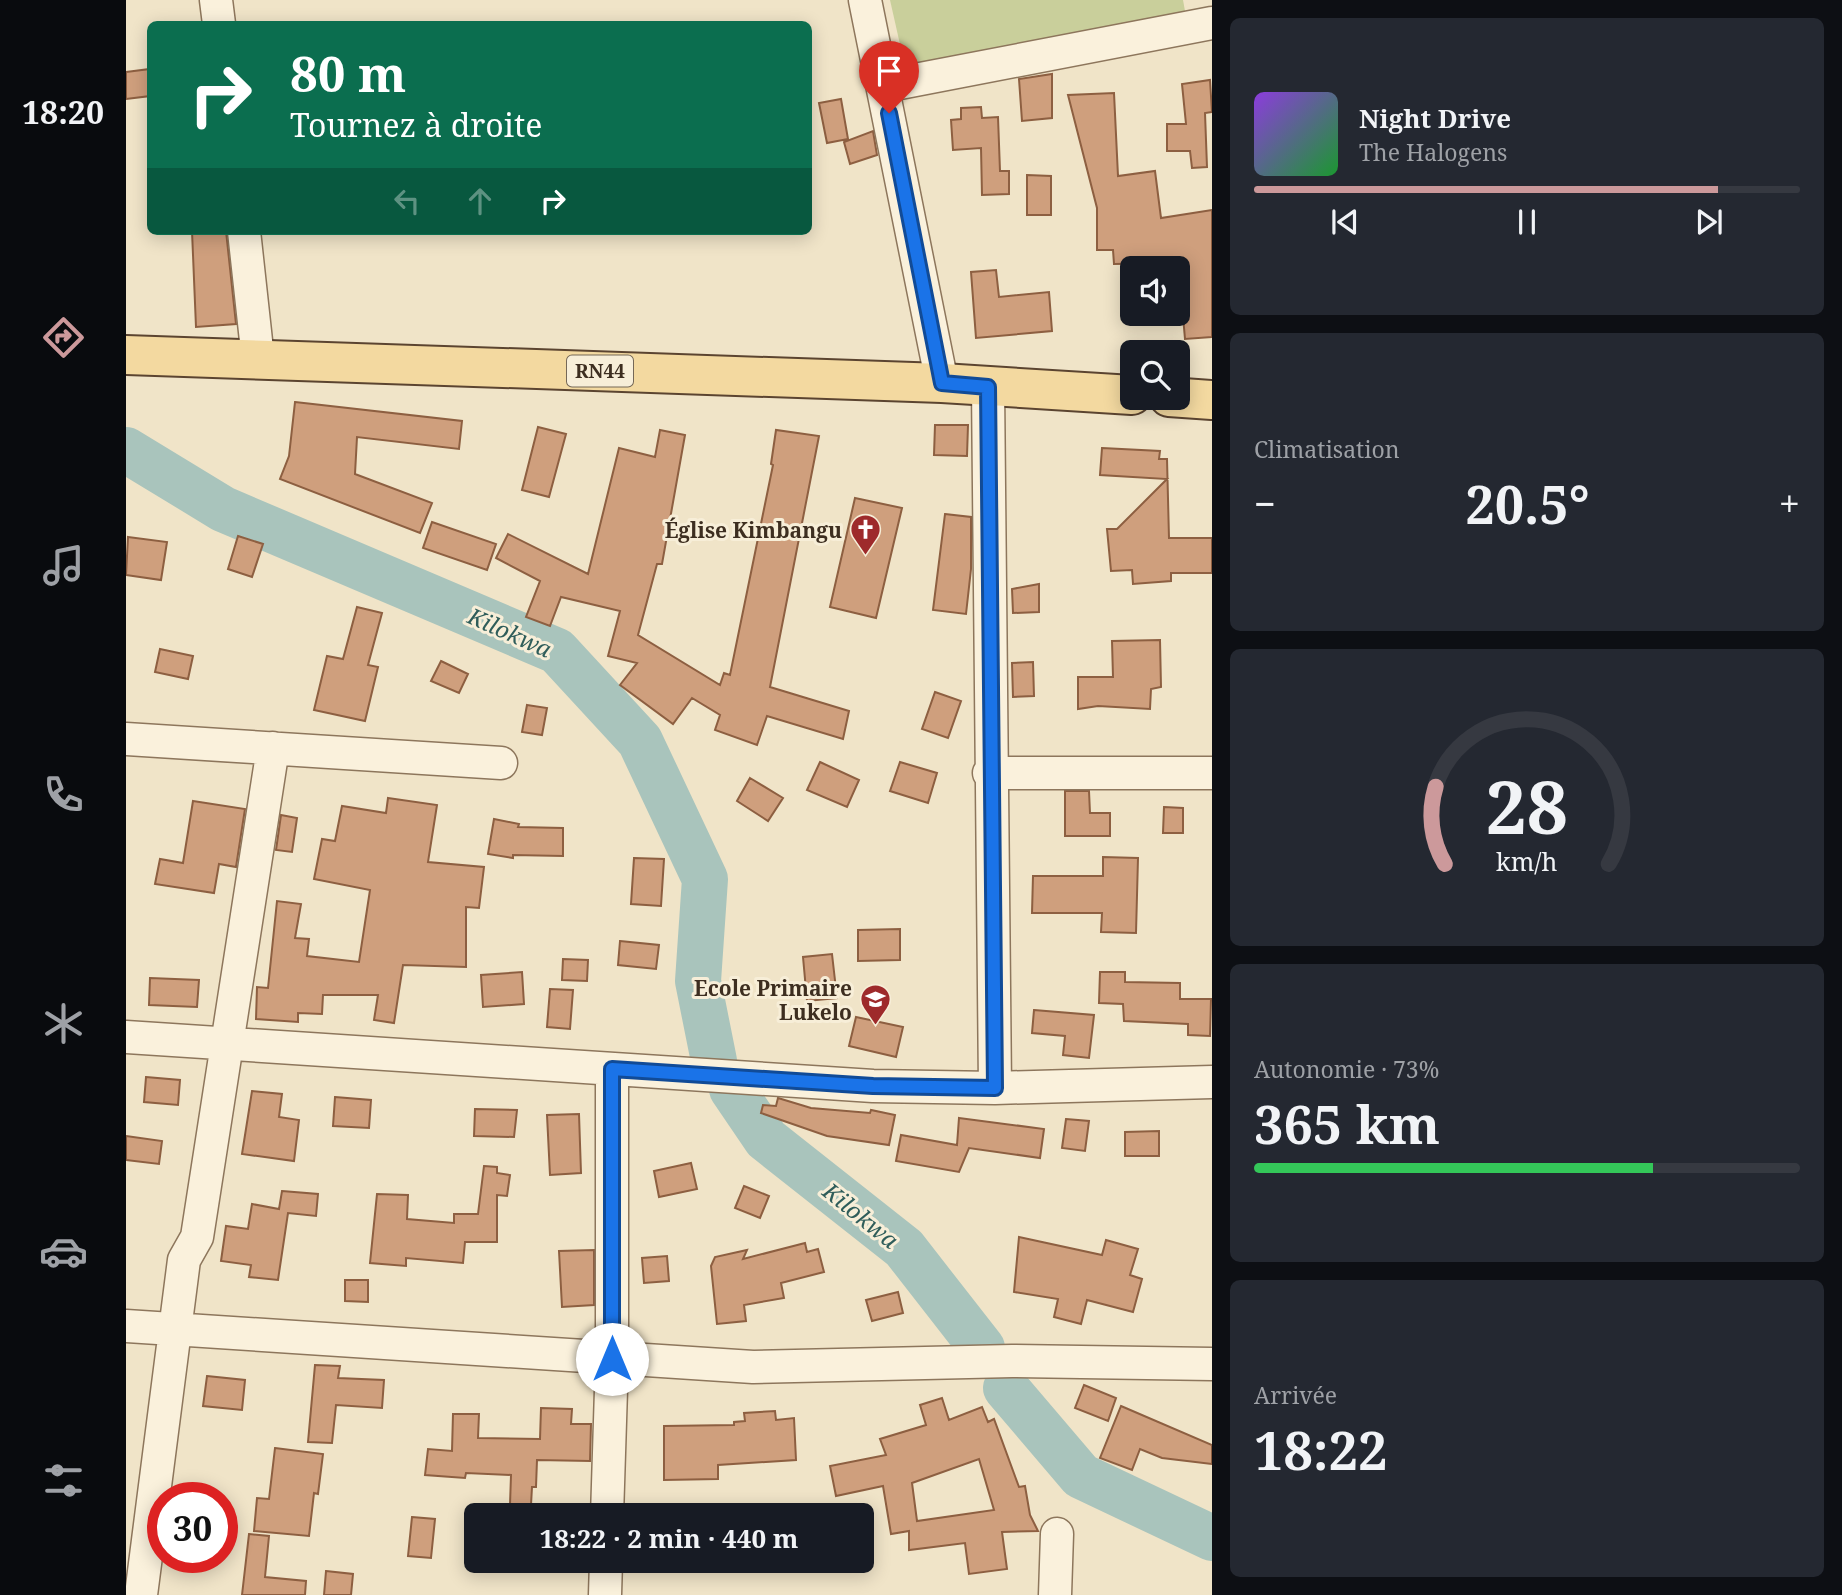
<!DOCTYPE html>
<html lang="fr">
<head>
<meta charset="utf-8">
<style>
  :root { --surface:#171b24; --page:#242831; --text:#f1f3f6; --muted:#9ea1a6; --line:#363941; --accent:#cc999b }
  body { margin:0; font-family:"Noto Serif",serif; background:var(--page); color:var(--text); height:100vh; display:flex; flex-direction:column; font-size:26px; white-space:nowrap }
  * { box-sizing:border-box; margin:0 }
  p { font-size:23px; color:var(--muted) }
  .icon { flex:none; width:38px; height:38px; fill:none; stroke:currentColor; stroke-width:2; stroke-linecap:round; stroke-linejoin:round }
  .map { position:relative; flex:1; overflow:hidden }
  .side { display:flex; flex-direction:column; gap:18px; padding:18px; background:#0d0f14; width:630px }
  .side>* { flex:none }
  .banner { position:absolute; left:21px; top:21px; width:665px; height:214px; border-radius:10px; box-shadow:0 4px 18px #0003; background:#0b6e4f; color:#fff; overflow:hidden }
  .controls { position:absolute; left:994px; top:256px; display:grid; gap:14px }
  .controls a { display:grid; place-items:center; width:70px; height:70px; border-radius:10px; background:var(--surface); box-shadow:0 4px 18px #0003; font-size:35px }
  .speed { position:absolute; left:21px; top:1482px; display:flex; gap:14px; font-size:35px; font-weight:700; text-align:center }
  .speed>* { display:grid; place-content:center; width:91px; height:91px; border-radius:50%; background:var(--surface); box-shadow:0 4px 18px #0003; line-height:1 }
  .speed .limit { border:10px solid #d22; background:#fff; color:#111 }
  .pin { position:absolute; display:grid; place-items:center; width:60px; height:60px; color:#fff; margin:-72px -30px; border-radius:50% 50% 50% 0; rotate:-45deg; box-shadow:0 0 7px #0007 }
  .pin .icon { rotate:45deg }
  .me { position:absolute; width:77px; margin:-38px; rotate:0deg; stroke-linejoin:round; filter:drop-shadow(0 0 5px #0008) }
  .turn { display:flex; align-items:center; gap:24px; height:147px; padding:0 28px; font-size:32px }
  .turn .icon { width:91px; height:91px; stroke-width:2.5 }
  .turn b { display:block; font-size:49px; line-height:60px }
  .lanes { display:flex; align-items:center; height:66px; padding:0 28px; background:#0003; justify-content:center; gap:35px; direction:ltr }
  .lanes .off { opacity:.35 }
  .big { font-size:52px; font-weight:700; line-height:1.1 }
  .side .widget { flex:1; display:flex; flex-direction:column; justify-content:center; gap:10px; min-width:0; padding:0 24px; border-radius:10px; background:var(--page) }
  .side .dial { align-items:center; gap:0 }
  .dial svg { height:182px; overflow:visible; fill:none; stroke:var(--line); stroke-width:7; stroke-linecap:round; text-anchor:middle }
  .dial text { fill:var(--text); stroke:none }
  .song { display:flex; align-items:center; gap:21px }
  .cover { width:84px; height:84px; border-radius:10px; background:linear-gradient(135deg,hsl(270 70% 55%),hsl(130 70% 35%)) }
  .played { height:7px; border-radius:4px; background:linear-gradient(90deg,var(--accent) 85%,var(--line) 85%) }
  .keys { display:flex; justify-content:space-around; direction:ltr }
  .heat { display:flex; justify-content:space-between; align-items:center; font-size:38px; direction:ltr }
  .charge { height:10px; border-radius:5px; background:linear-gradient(90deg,#34c759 73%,var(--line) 0) }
  .trip { position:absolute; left:338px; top:1503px; width:410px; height:70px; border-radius:10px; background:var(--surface); box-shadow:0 4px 18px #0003; font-weight:700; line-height:70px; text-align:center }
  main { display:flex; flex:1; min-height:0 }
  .dock { display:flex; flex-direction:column; width:126px; justify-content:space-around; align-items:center; background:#090b0e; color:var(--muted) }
  .dock .icon { width:49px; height:49px }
  .dock .current { color:var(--accent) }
  .dock b { font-size:32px; color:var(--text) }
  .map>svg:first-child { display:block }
  .green { fill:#c9cf9b }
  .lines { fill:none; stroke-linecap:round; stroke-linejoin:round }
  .river { stroke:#a9c4bc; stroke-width:46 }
  .building { fill:#cf9f7d; stroke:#8d5f41; stroke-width:2; fill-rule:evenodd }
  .minor-casing { stroke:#8d765c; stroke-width:35 }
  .major-casing { stroke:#5b4430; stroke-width:42 }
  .minor { stroke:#faf1dc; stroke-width:32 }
  .major { stroke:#f3d9a0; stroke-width:38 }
  .route-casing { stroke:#114b97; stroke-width:18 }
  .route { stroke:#1a73e8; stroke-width:12 }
  .labels { text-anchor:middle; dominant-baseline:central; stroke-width:6; stroke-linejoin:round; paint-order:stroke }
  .shield { fill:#f7eed8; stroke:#756857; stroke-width:2 }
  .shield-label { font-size:19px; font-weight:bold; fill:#3d2e20 }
  .poi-label { font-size:21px; font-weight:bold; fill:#3d2e20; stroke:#f7eed8; text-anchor:end }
  .water-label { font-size:23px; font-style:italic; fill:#2f5d5a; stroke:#f7eed8 }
</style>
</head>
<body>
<main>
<nav class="dock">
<b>18:20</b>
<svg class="icon current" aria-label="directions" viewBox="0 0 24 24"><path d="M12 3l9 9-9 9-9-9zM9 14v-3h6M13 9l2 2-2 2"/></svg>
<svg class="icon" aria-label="music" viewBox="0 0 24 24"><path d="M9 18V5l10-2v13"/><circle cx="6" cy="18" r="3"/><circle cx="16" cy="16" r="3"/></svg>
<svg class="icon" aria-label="phone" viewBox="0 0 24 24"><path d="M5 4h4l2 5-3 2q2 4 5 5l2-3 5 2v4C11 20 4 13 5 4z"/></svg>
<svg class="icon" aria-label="climate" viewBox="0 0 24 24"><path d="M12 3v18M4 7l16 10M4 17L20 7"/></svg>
<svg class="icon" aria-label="car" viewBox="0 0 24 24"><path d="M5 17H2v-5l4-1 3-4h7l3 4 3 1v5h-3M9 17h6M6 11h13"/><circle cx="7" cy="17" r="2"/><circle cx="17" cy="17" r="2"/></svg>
<svg class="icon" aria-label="filters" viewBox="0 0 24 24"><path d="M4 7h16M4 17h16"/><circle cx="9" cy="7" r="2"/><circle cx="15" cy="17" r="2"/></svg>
</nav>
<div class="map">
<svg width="1086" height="1595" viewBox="0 0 1086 1595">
  <rect width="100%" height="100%" fill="#f0e4c8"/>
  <path class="green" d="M764,0h293l4,22 -281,49z"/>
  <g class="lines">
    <path class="river" d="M0,450l97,59 334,142 83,90 65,138 -7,102 16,80
      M606,1089l34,50 138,109 78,100
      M880,1388l75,88 131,62"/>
  </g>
  <path class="building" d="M24,69v27l-24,3v-27z
    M926,74v44l-30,3 -3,-42z
    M1084,80l2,32 -7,1 2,54 -15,1 -2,-17h-23v-27h19l-4,-40z
    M988,93l4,83 37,-5 6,47 51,-8v127l-27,2 -2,-23 -5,-1v-52l-64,1 -1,-14h-16v-42l-29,-113z
    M715,99l7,40 -21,4 -8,-40z
    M855,107l1,11 16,-1 2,54h9v23l-27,1 -1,-47 -28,2 -2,-30 10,-1v-11z
    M747,131l4,24 -27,9 -6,-22z
    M901,175l24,1v39h-24z
    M66,231h34l10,93 -40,3z
    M870,270l3,27 50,-5 3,39 -76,7 -5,-66z
    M169,402l167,19 -3,28 -102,-12 -2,37 77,29 -12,30 -140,-54 9,-23z
    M809,425h33l-1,31 -33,-1z
    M412,427l28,7 -17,63 -27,-7z
    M534,430l25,5 -23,129h-5l-19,71 82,50 4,-12 6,2 43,-210 -2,-1 5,-34 43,6 -49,251 79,24 -6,28 -76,-23 -10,29 -42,-15 5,-15 -28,-17 -19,26 -53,-39 17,-22 -29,-7 12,-45 -59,-14 -11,29 -24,-9 14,-36 -44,-23 12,-24 80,40 31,-126 36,9z
    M976,448l58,3 -1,8h8l2,79h43v35h-41v8l-38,3 -1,-14 -21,1 -4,-42h10l50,-50 -67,-4z
    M729,498l47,10 -26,110 -46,-11z
    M819,514l26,3v52l-5,45 -33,-4z
    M306,522l64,22 -9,26 -64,-22z
    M112,536l25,8 -11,33 -24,-8z
    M2,537l39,5 -6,38 -35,-5z
    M913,584v28l-26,1 -1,-24z
    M231,607l25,6 -14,52 10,2 -13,54 -51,-11 13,-54 16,3z
    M1034,640l1,47 -10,2 -1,20 -52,-3 -20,3v-32h35l-1,-36z
    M34,649l33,7 -5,23 -33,-7z
    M315,661l27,13 -9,19 -28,-12z
    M907,662l1,34 -21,1 -1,-34z
    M809,692l26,9 -13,37 -26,-9z
    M401,705l20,3 -5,27 -20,-3z
    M694,762l39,18 -12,27 -40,-17z
    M774,762l37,11 -9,30 -38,-12z
    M624,778l33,20 -15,23 -31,-20z
    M939,791h24l1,22h20v23h-45z
    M262,798l49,7 -9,57 56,5 -5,41 -13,-1v60l-63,-2 -9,58 -20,-3 4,-25h-55l-1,19 -24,-1v9l-42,-3 1,-32 11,1 9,-87 24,3 -6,34 14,1 -2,17 52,6 11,-72 -56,-11 8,-40 13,2 7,-35 44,7z
    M67,801l52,8 -9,58 -17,-3 -5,29 -59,-9 5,-25 23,4z
    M1038,807l19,1v25h-20z
    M155,815l16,3 -5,34 -16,-2z
    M368,819l25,5 -1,3 45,1v28l-50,-1v3l-25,-4z
    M977,857l35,1 -2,75 -35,-1 1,-19h-70l1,-37h70z
    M508,858l30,1 -3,47 -30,-2z
    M774,929v31l-42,1v-31z
    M494,941l39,4 -3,24 -38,-4z
    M706,954l5,44 -30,3 -4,-44z
    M437,959l25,1 -1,21 -25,-1z
    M396,972l2,32 -41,3 -2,-32z
    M974,972h25v10l55,1v16h31l-1,37 -22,-1v-11l-64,-3 -1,-17 -24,-1z
    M24,978l49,2 -2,27 -48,-2z
    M424,989l23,1 -3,39 -23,-2z
    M908,1010l60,5 -5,43 -26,-3 2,-19 -33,-3z
    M730,1017l47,10 -7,30 -47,-11z
    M20,1077l34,3 -2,25 -34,-3z
    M126,1091l30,3 -3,23 20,3 -5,41 -52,-7z
    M209,1097l36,3 -2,28 -36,-2z
    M652,1098l33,10 59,5 1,-3 24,5 -6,30 -62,-9 -66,-23 2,-8 13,1z
    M349,1109l42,1 -3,27 -40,-1z
    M453,1114l2,59 -31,2 -3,-60z
    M833,1118l85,11 -4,29 -71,-10 -10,24 -63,-11 5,-26 56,10z
    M940,1119l23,2 -4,30 -23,-3z
    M1033,1131v25h-34v-24z
    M0,1136l36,5 -3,23 -33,-4z
    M565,1163l6,26 -38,8 -5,-26z
    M358,1166l13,1v6l13,2 -3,21 -10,-1v47h-32l-2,21 -57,-5v8l-36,-3 7,-69 31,1 -1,24 47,4v-9h24z
    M618,1186l25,10 -9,22 -25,-10z
    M156,1191l36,3 -2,22 -28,-3 -10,67 -29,-3 2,-12 -30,-4 5,-35 22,3 4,-25 27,5z
    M893,1237l83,18 4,-15 32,9 -8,26 12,4 -9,33 -46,-12 -6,24 -27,-7 4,-18 -44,-7z
    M679,1243l2,9 11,-3 6,23 -43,11 3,15 -40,7 2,16 -29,3 -6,-58 4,-9 32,-7 -4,9z
    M468,1250v55l-32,2 -3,-56z
    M541,1256l2,25 -25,2 -2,-25z
    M219,1280h23v22l-23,-1z
    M772,1292l5,21 -31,8 -6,-21z
    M189,1365l25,1 -2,12 46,2 -2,28 -46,-3 -4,38 -24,-1z
    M81,1376l38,4 -3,30 -39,-4z
    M958,1385l32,13 -8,23 -33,-13z
    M816,1398l7,22 33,-13 6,15 6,-3 25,68 6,-1 5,29 8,16 -36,1 5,37 -38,5 -4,-31 -56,7v-19l-18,3 -8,-48 -47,10 -6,-30 56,-11 -6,-16 46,-14 -6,-20zM853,1459l15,51 -77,11 -5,-38z
    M995,1406l91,39v19l-50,-6 -22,-9 -8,21 -32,-12z
    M415,1408l31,1 -1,15h20l-1,37 -53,-1 -1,27h-4l-1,18h-21l1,-30 -45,-2 -1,5 -40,-3 3,-26 24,2 1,-37h26l-1,24 62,1z
    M649,1411l1,9 18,-2 2,42 -78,5v14l-54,1v-54l70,-1v-3l11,-1 -1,-8z
    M149,1448l48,6 -5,40 -4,-1 -5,43 -55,-5 3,-33 12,1z
    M286,1517l23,2 -4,39 -23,-2z
    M123,1534l20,2 -4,41 41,4 -1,14h-63z
    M200,1571l27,3 -2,21h-27z"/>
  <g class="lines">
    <defs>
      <path id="minor" d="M90,0l3,24
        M739,0l77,383
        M758,86l328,-63
        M118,231l14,128
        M862,387l7,701
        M0,739l375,24
        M863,773h223
        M0,1037l747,49 122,2 217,-6
        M0,1326l627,41 259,-6 200,3
        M481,1516l5,-158v-289
        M15,1595l43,-335 13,-23 76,-489
        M479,1595l1,-34
        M929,1595l2,-61"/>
      <path id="major" d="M0,355l816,28 190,12
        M1043,397l43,3"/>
    </defs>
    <use href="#minor" class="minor-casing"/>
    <use href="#major" class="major-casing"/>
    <use href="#minor" class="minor"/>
    <use href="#major" class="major"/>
  </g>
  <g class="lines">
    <defs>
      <path id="route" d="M486,1359v-290l261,17 122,2 -7,-701 -46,-4 -53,-270"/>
    </defs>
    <use href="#route" class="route-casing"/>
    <use href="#route" class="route"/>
  </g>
  <defs>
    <symbol id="church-pin" viewBox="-11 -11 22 30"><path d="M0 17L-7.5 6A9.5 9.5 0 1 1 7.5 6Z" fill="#9e2a2b" stroke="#f7eed8"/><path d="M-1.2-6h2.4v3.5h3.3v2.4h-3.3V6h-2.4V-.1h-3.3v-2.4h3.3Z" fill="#fff"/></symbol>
    <symbol id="school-pin" viewBox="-11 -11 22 30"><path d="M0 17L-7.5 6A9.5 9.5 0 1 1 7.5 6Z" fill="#9e2a2b" stroke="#f7eed8"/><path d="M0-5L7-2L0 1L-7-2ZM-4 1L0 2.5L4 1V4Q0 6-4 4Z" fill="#fff"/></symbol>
  </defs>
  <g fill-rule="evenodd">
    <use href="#church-pin" x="722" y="512" width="35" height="47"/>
    <use href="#school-pin" x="732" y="982" width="35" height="47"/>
  </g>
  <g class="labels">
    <rect class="shield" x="441" y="355.5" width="66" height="31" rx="5"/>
    <g class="shield-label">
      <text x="474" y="371">RN44</text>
    </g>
    <g class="poi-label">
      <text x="716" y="530">Église Kimbangu</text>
      <text x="726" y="988">Ecole Primaire<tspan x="726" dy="24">Lukelo</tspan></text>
    </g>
    <g class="water-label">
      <text transform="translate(384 632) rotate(24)">Kilokwa</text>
      <text transform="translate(735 1215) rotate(39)">Kilokwa</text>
    </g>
  </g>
</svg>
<div class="controls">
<a><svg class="icon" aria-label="sound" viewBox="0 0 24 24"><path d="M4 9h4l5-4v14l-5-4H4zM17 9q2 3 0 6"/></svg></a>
<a><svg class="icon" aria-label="search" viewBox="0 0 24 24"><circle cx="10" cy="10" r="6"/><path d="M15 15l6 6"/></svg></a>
</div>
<div class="speed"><div class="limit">30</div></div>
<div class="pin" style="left:763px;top:113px;background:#d93025"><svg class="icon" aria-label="arrive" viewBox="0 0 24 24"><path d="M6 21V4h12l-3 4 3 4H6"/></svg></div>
<svg class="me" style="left:486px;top:1359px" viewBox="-20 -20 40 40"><circle r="19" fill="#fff"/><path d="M0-13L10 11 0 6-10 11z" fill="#1a73e8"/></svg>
<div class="trip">18:22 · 2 min · 440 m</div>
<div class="banner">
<div class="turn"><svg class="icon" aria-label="right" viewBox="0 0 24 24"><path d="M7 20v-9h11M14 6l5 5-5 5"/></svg><div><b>80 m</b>Tournez à droite</div></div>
<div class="lanes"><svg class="icon off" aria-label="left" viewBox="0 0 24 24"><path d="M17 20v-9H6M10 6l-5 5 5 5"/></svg><svg class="icon off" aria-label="ahead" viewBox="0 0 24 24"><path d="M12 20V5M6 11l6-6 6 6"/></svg><svg class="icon" aria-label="right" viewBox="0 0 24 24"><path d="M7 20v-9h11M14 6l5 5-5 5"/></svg></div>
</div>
</div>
<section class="side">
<div class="widget">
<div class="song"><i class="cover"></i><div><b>Night Drive</b><p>The Halogens</p></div></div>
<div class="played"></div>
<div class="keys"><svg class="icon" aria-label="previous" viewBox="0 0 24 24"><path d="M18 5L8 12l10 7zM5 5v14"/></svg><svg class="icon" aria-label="pause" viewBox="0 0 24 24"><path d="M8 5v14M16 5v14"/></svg><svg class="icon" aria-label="next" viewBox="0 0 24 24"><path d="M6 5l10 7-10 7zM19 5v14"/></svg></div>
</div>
<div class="widget"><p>Climatisation</p>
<div class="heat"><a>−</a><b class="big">20.5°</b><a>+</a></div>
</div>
<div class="widget dial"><svg viewBox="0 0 100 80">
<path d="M14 69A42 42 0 1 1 86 69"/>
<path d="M14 69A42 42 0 0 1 10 35" stroke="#cc999b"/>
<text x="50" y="56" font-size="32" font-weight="700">28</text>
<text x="50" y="72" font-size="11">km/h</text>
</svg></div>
<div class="widget"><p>Autonomie · 73%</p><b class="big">365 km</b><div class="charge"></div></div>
<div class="widget"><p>Arrivée</p><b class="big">18:22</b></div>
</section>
</main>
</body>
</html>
